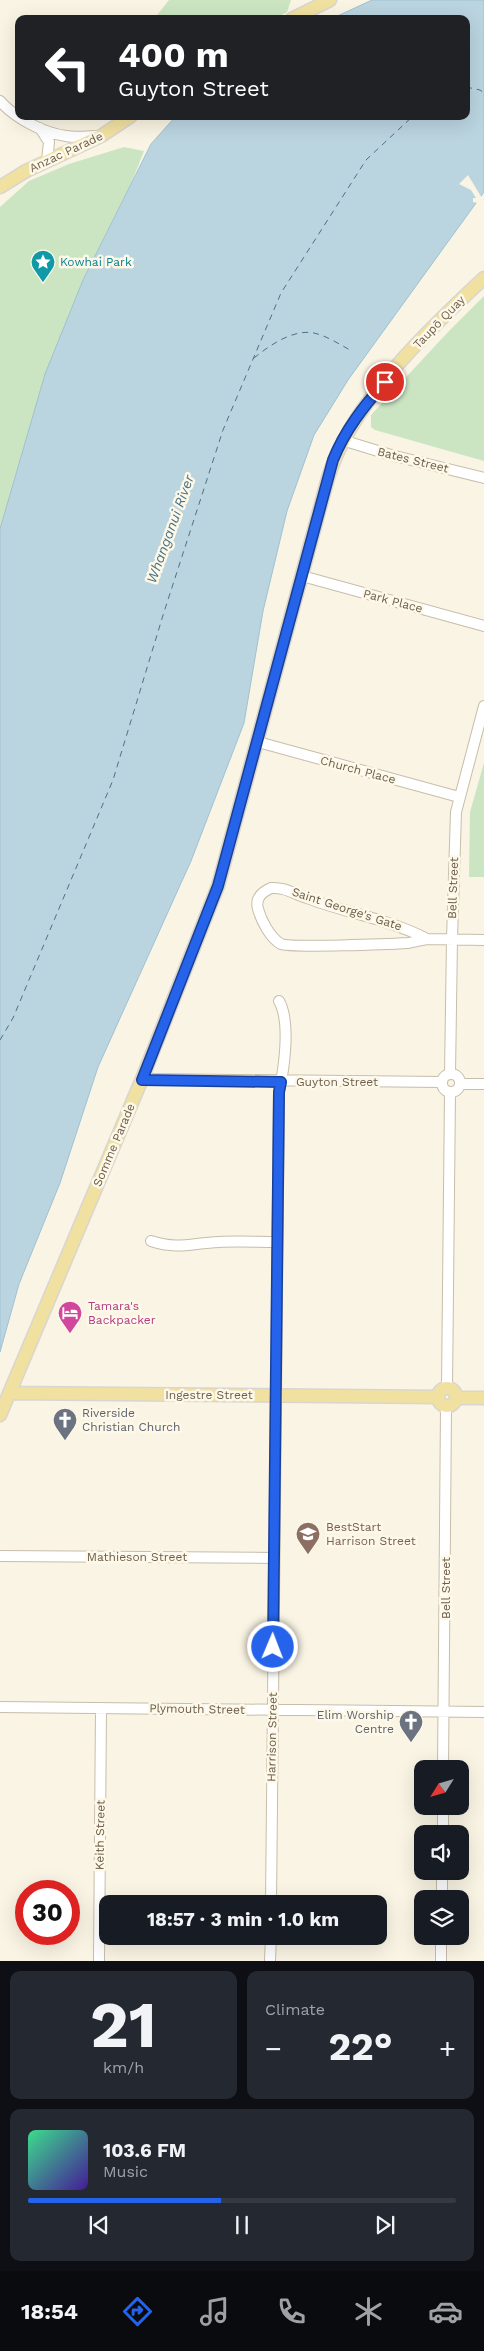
<!DOCTYPE html>
<html lang="en">
<head>
<meta charset="utf-8">
<style>
  :root { --surface:#171b24; --page:#242831; --text:#f1f3f6; --muted:#9ea1a6; --line:#363941; --accent:#2563eb }
  body { margin:0; font-family:"Work Sans",sans-serif; background:var(--page); color:var(--text); height:100vh; display:flex; flex-direction:column; font-size:19px; white-space:nowrap }
  * { box-sizing:border-box; margin:0 }
  p { font-size:16px; color:var(--muted) }
  .icon { flex:none; width:28px; height:28px; fill:none; stroke:currentColor; stroke-width:2; stroke-linecap:round; stroke-linejoin:round }
  .map { position:relative; height:1961px; overflow:hidden }
  .drawer { display:flex; flex-direction:column; gap:10px; padding:10px; background:#0d0f14; flex:1 }
  .drawer>* { flex:none }
  .banner { position:absolute; left:15px; top:15px; width:455px; height:105px; border-radius:10px; box-shadow:0 5px 20px #0002; background:#202124; color:#fff; overflow:hidden }
  .needle { width:32px; rotate:233deg }
  .controls { position:absolute; left:414px; top:1760px; display:grid; gap:10px }
  .controls a { display:grid; place-items:center; width:55px; height:55px; border-radius:10px; background:var(--surface); box-shadow:0 5px 20px #0002; font-size:25px }
  .speed { position:absolute; left:15px; top:1880px; display:flex; gap:10px; font-size:25px; font-weight:700; text-align:center }
  .speed>* { display:grid; place-content:center; width:65px; height:65px; border-radius:50%; background:var(--surface); box-shadow:0 5px 20px #0002; line-height:1 }
  .speed .limit { border:8px solid #d22; background:#fff; color:#111 }
  .pin { position:absolute; display:grid; place-items:center; width:42px; height:42px; color:#fff; margin:-21px; border:2px solid #fff; border-radius:50%; box-shadow:0 1px 5px #0007 }
  .me { position:absolute; width:55px; margin:-28px; rotate:1deg; stroke-linejoin:round; filter:drop-shadow(0 0 4px #0008) }
  .turn { display:flex; align-items:center; gap:18px; height:105px; padding:0 20px; font-size:22px }
  .turn .icon { width:65px; height:65px; stroke-width:2.5 }
  .turn b { display:block; font-size:35px; line-height:42px }
  .big { font-size:38px; font-weight:700; line-height:1.1 }
  .drawer .card { flex:1; display:flex; flex-direction:column; justify-content:center; gap:8px; min-width:0; padding:0 18px; border-radius:10px; background:var(--page) }
  .drawer .dial { align-items:center; gap:0 }
  .dial b { font-size:65px; line-height:1 }
  .song { display:flex; align-items:center; gap:15px }
  .cover { width:60px; height:60px; border-radius:8px; background:linear-gradient(135deg,hsl(150 70% 55%),hsl(260 70% 35%)) }
  .played { height:5px; border-radius:2px; background:linear-gradient(90deg,var(--accent) 45%,var(--line) 45%) }
  .keys { display:flex; justify-content:space-around; direction:ltr }
  .heat { display:flex; justify-content:space-between; align-items:center; font-size:28px; direction:ltr }
  .drawer .tiles { flex:1; display:grid; gap:10px; grid-template-columns:1fr 1fr }
  .card:last-child { grid-column:span 2 }
  .trip { position:absolute; left:99px; top:1895px; width:288px; height:50px; border-radius:10px; background:var(--surface); box-shadow:0 5px 20px #0002; font-weight:700; line-height:50px; text-align:center }
  .tab-bar { display:flex; height:80px; justify-content:space-around; align-items:center; background:#090b0e; color:var(--muted) }
  .tab-bar .icon { width:35px; height:35px }
  .tab-bar .current { color:var(--accent) }
  .tab-bar b { font-size:22px; color:var(--text) }
  .map>svg:first-child { display:block }
  .green { fill:#cbe5c3 }
  .water { fill:#bad4e0; stroke:#a1c1d1 }
  .pier { fill:#f9f4e3 }
  .lines { fill:none; stroke-linecap:round; stroke-linejoin:round }
  .ferry { stroke:#4c7286; stroke-width:1; stroke-dasharray:6 5; stroke-linecap:butt }
  .minor-casing { stroke:#c8bdab; stroke-width:12 }
  .major-casing { stroke:#d9d5d0; stroke-width:15 }
  .minor { stroke:#fff; stroke-width:10 }
  .major { stroke:#f1e1a1; stroke-width:12 }
  .route-casing { stroke:#184099; stroke-width:12 }
  .route { stroke:#2563eb; stroke-width:9 }
  .labels { text-anchor:middle; dominant-baseline:central; stroke-width:5; stroke-linejoin:round; paint-order:stroke }
  .street-label { font-size:12px; fill:#6e5e4c; stroke:#fdf8e8 }
  .culture-label { font-size:12px; fill:#0d838f; stroke:#fdf8e8; text-anchor:start }
  .hotel-label { font-size:12px; fill:#b23c85; stroke:#fdf8e8; text-anchor:start }
  .worship-label { font-size:12px; fill:#5b616d; stroke:#fdf8e8; text-anchor:start }
  .education-label { font-size:12px; fill:#785e54; stroke:#fdf8e8; text-anchor:start }
  .water-label { font-size:14px; font-style:italic; fill:#4c7286; stroke:#fdf8e8 }
</style>
</head>
<body>
<div class="map">
<svg width="484" height="1961" viewBox="0 0 484 1961">
  <rect width="100%" height="100%" fill="#f9f4e3"/>
  <path class="green" d="M169,0h122l-4,12 -13,7h-120z
    M124,147l20,4 -25,63 -67,142 -52,173v-322l29,-26 40,-17z
    M484,296v165l-109,-31 -4,-3v-12l76,-82z
    M484,763v114h-15l1,-65z"/>
  <path class="water" d="M372,0h112v192l-136,188 -34,55 -27,76 -24,100 -19,112 -53,138 -93,206 -38,116 -41,101 -19,68v-823l45,-155 38,-94 68,-136 25,-28h290v-97h-135z"/>
  <path class="pier" d="M468,175l14,23 -5,5 -4,-1v-4h3l-5,-8 -12,-6z"/>
  <g class="lines">
    <path class="ferry" d="M466,87l14,3 4,3
      M254,358c16,-13 39,-29 60,-25 13,3 25,11 36,17
      M0,1040l13,-22 100,-238 51,-168 59,-182 58,-137 85,-133 47,-44"/>
    <defs>
      <path id="minor" d="M0,101c15,17 43,32 66,35 10,2 21,0 32,0
        M40,128l9,14 -2,19
        M342,440l49,15 93,23
        M302,576l182,50
        M258,742l201,55
        M271,888c14,-1 23,6 36,10 39,15 82,21 120,41 -6,1 -13,3 -19,4 -16,1 -118,5 -127,1 -11,-6 -20,-24 -23,-35 -3,-11 4,-17 13,-21z
        M427,939l57,1
        M442 1083a9 9 0 1 1 18 0a9 9 0 1 1-18 0Z
        M450,1074l2,-135 4,-127 28,-106
        M142,1079l299,3
        M460,1084h24
        M151,1241c28,9 40,2 68,1 19,-1 39,0 58,0
        M447,1388l3,-295
        M0,1556l274,2
        M0,1707l484,5
        M443,1769l3,-362
        M443,1834v-28
        M442,1899v-28
        M271,1904l8,-812c5,-23 12,-70 0,-91
        M99,1961l2,-253
        M270,1961l1,-25
        M441,1961v-25"/>
      <path id="major" d="M292,19l38,-19
        M0,187l26,-16 75,-35 30,-20
        M438 1397a9 9 0 1 1 18 0a9 9 0 1 1-18 0Z
        M9,1393l429,4
        M457,1398h27
        M0,1415l142,-336 76,-193 110,-408c22,-74 100,-148 156,-200"/>
    </defs>
    <use href="#minor" class="minor-casing"/>
    <use href="#major" class="major-casing"/>
    <use href="#minor" class="minor"/>
    <use href="#major" class="major"/>
  </g>
  <g class="lines">
    <defs>
      <path id="route" d="M273,1647l6,-555 2,-10 -139,-2 76,-194 115,-426c12,-30 31,-54 52,-78"/>
    </defs>
    <use href="#route" class="route-casing"/>
    <use href="#route" class="route"/>
  </g>
  <defs>
    <symbol id="sight-pin" viewBox="-11 -11 22 30"><path d="M0 17L-7.5 6A9.5 9.5 0 1 1 7.5 6Z" fill="#0f9aa8" stroke="#fdf8e8"/><path d="M0-6L1.8-2.2L6-1.7L2.9 1.2L3.7 5.4L0 3.3L-3.7 5.4L-2.9 1.2L-6-1.7L-1.8-2.2Z" fill="#fff"/></symbol>
    <symbol id="hotel-pin" viewBox="-11 -11 22 30"><path d="M0 17L-7.5 6A9.5 9.5 0 1 1 7.5 6Z" fill="#d1479c" stroke="#fdf8e8"/><path d="M-6-4.5h1.5V1H6V5H4.5V3h-9V5H-6ZM-4 0a1.8 1.8 0 1 1 3.6 0ZM.5 0V-2.5h3Q6-2.5 6 0Z" fill="#fff"/></symbol>
    <symbol id="church-pin" viewBox="-11 -11 22 30"><path d="M0 17L-7.5 6A9.5 9.5 0 1 1 7.5 6Z" fill="#6b7280" stroke="#fdf8e8"/><path d="M-1.2-6h2.4v3.5h3.3v2.4h-3.3V6h-2.4V-.1h-3.3v-2.4h3.3Z" fill="#fff"/></symbol>
    <symbol id="school-pin" viewBox="-11 -11 22 30"><path d="M0 17L-7.5 6A9.5 9.5 0 1 1 7.5 6Z" fill="#8d6e63" stroke="#fdf8e8"/><path d="M0-5L7-2L0 1L-7-2ZM-4 1L0 2.5L4 1V4Q0 6-4 4Z" fill="#fff"/></symbol>
  </defs>
  <g fill-rule="evenodd">
    <use href="#sight-pin" x="29" y="248" width="28" height="38"/>
    <use href="#hotel-pin" x="56" y="1299" width="28" height="38"/>
    <use href="#church-pin" x="51" y="1406" width="28" height="38"/>
    <use href="#school-pin" x="294" y="1520" width="28" height="38"/>
    <use href="#church-pin" x="397" y="1708" width="28" height="38"/>
  </g>
  <g class="labels">
    <g class="street-label">
      <text transform="translate(66 152) rotate(-25)">Anzac Parade</text>
      <text transform="translate(439 322) rotate(-46)">Taupō Quay</text>
      <text transform="translate(413 460) rotate(14)">Bates Street</text>
      <text transform="translate(393 601) rotate(15)">Park Place</text>
      <text transform="translate(358 770) rotate(15)">Church Place</text>
      <text transform="translate(453 888) rotate(-88)">Bell Street</text>
      <text transform="translate(347 909) rotate(18)">Saint George's Gate</text>
      <text x="337" y="1082">Guyton Street</text>
      <text transform="translate(114 1145) rotate(-67)">Somme Parade</text>
      <text x="209" y="1395">Ingestre Street</text>
      <text x="137" y="1557">Mathieson Street</text>
      <text transform="translate(446 1588) rotate(-90)">Bell Street</text>
      <text transform="translate(197 1709) rotate(1)">Plymouth Street</text>
      <text transform="translate(272 1737) rotate(-89)">Harrison Street</text>
      <text transform="translate(100 1835) rotate(-89)">Keith Street</text>
    </g>
    <g class="culture-label">
      <text x="60" y="262">Kowhai Park</text>
    </g>
    <g class="hotel-label">
      <text x="88" y="1306">Tamara's<tspan x="88" dy="14">Backpacker</tspan></text>
    </g>
    <g class="worship-label">
      <text x="82" y="1413">Riverside<tspan x="82" dy="14">Christian Church</tspan></text>
      <text x="394" y="1715" text-anchor="end">Elim Worship<tspan x="394" dy="14">Centre</tspan></text>
    </g>
    <g class="education-label">
      <text x="326" y="1527">BestStart<tspan x="326" dy="14">Harrison Street</tspan></text>
    </g>
    <g class="water-label">
      <text transform="translate(170 529) rotate(-70)">Whanganui River</text>
    </g>
  </g>
</svg>
<div class="controls">
<a><svg class="needle" viewBox="-14 -14 28 28"><path d="M0-13l5 13h-10z" fill="#e53935"/><path d="M0 13l5-13h-10z" fill="#9ea1a6"/></svg></a>
<a><svg class="icon" aria-label="sound" viewBox="0 0 24 24"><path d="M4 9h4l5-4v14l-5-4H4zM17 9q2 3 0 6"/></svg></a>
<a><svg class="icon" aria-label="layers" viewBox="0 0 24 24"><path d="M12 4l9 5-9 5-9-5zM3 14l9 5 9-5"/></svg></a>
</div>
<div class="speed"><div class="limit">30</div></div>
<div class="pin" style="left:385px;top:382px;background:#d93025"><svg class="icon" aria-label="arrive" viewBox="0 0 24 24"><path d="M6 21V4h12l-3 4 3 4H6"/></svg></div>
<svg class="me" style="left:273px;top:1647px" viewBox="-20 -20 40 40"><circle r="17" fill="#2563eb" stroke="#fff" stroke-width="3"/><path d="M0-11L8 9 0 5-8 9z" fill="#fff"/></svg>
<div class="trip">18:57 · 3 min · 1.0 km</div>
<div class="banner">
<div class="turn"><svg class="icon" aria-label="left" viewBox="0 0 24 24"><path d="M17 20v-9H6M10 6l-5 5 5 5"/></svg><div><b>400 m</b>Guyton Street</div></div>
</div>
</div>
<section class="drawer">
<div class="tiles">
<div class="card dial"><b>21</b><p>km/h</p></div>
<div class="card"><p>Climate</p>
<div class="heat"><a>−</a><b class="big">22°</b><a>+</a></div>
</div>
<div class="card">
<div class="song"><i class="cover"></i><div><b>103.6 FM</b><p>Music</p></div></div>
<div class="played"></div>
<div class="keys"><svg class="icon" aria-label="previous" viewBox="0 0 24 24"><path d="M18 5L8 12l10 7zM5 5v14"/></svg><svg class="icon" aria-label="pause" viewBox="0 0 24 24"><path d="M8 5v14M16 5v14"/></svg><svg class="icon" aria-label="next" viewBox="0 0 24 24"><path d="M6 5l10 7-10 7zM19 5v14"/></svg></div>
</div>
</div>
</section>
<nav class="tab-bar">
<b>18:54</b>
<svg class="icon current" aria-label="directions" viewBox="0 0 24 24"><path d="M12 3l9 9-9 9-9-9zM9 14v-3h6M13 9l2 2-2 2"/></svg>
<svg class="icon" aria-label="music" viewBox="0 0 24 24"><path d="M9 18V5l10-2v13"/><circle cx="6" cy="18" r="3"/><circle cx="16" cy="16" r="3"/></svg>
<svg class="icon" aria-label="phone" viewBox="0 0 24 24"><path d="M5 4h4l2 5-3 2q2 4 5 5l2-3 5 2v4C11 20 4 13 5 4z"/></svg>
<svg class="icon" aria-label="climate" viewBox="0 0 24 24"><path d="M12 3v18M4 7l16 10M4 17L20 7"/></svg>
<svg class="icon" aria-label="car" viewBox="0 0 24 24"><path d="M5 17H2v-5l4-1 3-4h7l3 4 3 1v5h-3M9 17h6M6 11h13"/><circle cx="7" cy="17" r="2"/><circle cx="17" cy="17" r="2"/></svg>
</nav>
</body>
</html>
